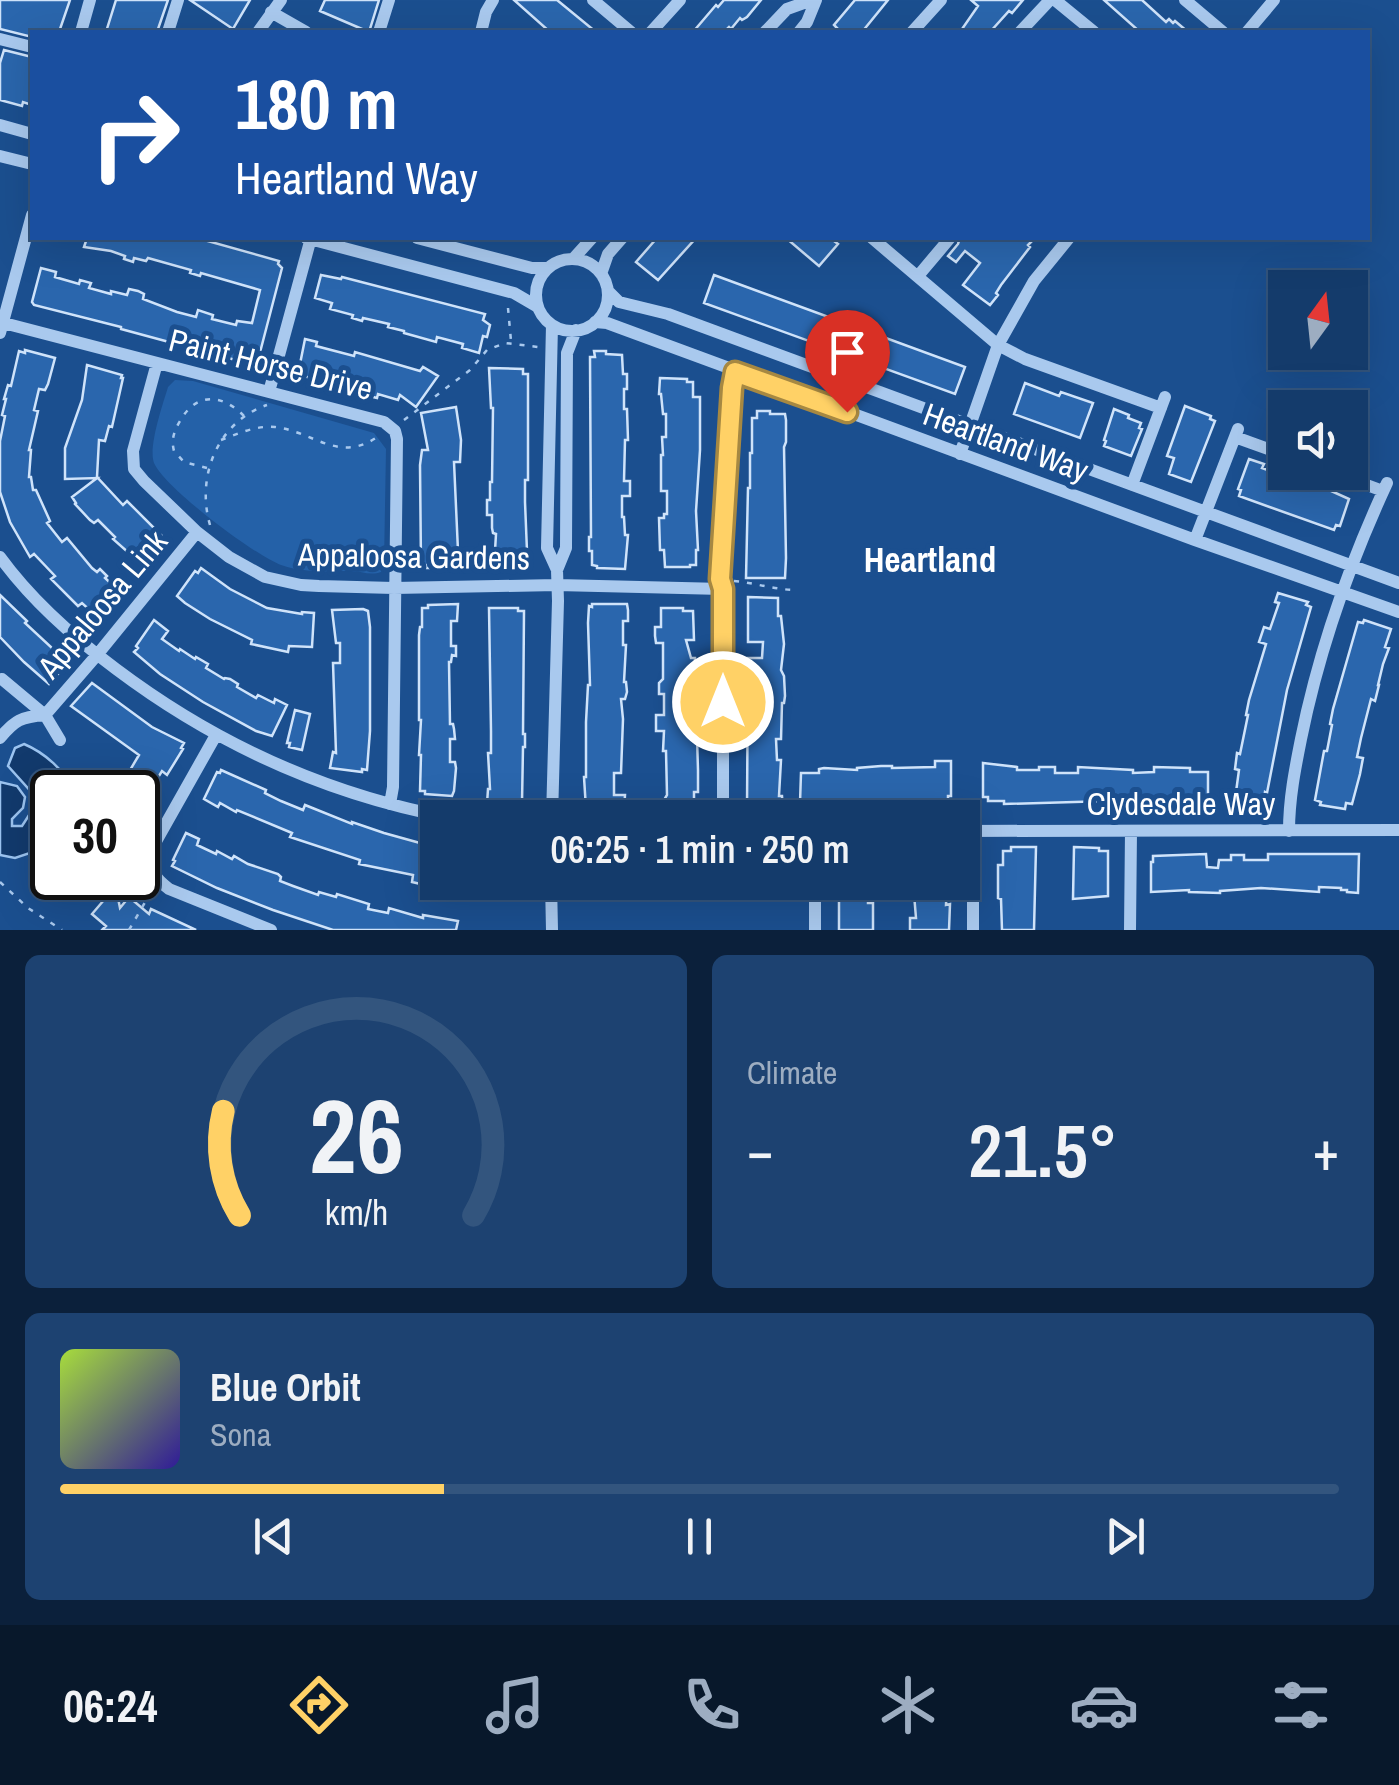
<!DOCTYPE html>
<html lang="en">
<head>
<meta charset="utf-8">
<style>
  :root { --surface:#143b6b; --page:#1d4271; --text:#f1f3f6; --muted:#9dadc1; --line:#33557e; --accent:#ffd166 }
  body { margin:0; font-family:"Archivo Narrow",sans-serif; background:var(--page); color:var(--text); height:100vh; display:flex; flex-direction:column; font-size:38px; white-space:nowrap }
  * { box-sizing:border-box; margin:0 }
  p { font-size:32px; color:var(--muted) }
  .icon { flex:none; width:55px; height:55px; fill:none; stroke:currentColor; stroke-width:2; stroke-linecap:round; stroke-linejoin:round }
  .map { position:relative; height:930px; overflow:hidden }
  .panel { display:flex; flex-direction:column; gap:25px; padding:25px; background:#0b203b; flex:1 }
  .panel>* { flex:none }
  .hud { position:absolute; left:30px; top:30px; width:1340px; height:210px; border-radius:0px; box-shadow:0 10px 40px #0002,0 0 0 2px var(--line); background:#1a4fa0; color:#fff; overflow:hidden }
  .needle { width:65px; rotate:15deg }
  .controls { position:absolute; left:1268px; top:270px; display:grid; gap:20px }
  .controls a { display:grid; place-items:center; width:100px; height:100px; border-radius:0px; background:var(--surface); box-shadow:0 10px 40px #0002,0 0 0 2px var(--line); font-size:50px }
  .speed { position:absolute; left:30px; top:770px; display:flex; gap:20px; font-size:50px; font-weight:700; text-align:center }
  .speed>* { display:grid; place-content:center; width:130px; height:130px; border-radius:50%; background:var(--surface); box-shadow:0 10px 40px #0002,0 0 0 2px var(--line); line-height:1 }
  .speed .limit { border:5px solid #111; border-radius:15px; background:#fff; color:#111 }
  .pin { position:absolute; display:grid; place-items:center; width:85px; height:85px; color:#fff; margin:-102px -42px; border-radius:50% 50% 50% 0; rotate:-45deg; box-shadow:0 0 10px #0007 }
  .pin .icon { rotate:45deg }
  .me { position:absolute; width:110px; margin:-55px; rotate:0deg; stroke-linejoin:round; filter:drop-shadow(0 0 8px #0008) }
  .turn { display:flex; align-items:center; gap:35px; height:210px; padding:0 40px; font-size:45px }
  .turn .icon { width:130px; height:130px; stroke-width:2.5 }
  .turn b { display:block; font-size:70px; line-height:85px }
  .big { font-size:75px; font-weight:600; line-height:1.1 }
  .panel .card { flex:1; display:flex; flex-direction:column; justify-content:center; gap:15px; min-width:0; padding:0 35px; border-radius:15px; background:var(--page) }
  .panel .dial { align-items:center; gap:0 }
  .dial svg { height:260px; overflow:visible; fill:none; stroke:var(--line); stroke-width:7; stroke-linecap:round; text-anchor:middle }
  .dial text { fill:var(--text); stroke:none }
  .song { display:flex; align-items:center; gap:30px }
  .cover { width:120px; height:120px; border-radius:15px; background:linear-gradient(135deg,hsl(80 70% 55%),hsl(250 70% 35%)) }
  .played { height:10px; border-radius:5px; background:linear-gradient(90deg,var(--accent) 30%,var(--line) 30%) }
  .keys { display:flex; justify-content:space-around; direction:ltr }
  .heat { display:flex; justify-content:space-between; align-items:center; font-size:55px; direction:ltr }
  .panel .tiles { flex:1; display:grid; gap:25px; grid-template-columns:1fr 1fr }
  .card:last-child { grid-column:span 2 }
  .trip { position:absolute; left:420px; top:800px; width:560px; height:100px; border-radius:0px; background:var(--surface); box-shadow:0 10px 40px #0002,0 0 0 2px var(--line); font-weight:600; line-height:100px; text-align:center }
  .tab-bar { display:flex; height:160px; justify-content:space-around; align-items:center; background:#08182b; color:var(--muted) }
  .tab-bar .icon { width:70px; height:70px }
  .tab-bar .on { color:var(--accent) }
  .tab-bar b { font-size:45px; color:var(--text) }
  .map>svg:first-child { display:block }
  .green { fill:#2461a8 }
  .water { fill:#123a6d; stroke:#9cc4f0; stroke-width:2.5 }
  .building { fill:#2a66ad; stroke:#cfe3fa; stroke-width:2.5 }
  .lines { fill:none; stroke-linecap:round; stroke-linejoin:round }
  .path { stroke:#a9c9ee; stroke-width:2.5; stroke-dasharray:5 8; stroke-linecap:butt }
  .minor { stroke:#a9c9ee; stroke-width:12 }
  .route-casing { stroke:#a68842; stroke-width:25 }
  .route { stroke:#ffd166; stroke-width:18 }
  .labels { text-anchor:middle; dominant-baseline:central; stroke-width:10; stroke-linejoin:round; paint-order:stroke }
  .street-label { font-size:32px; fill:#fff; stroke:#1b4f8f }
  .neighbourhood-label { font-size:35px; font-weight:bold; fill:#fff; stroke:#1b4f8f }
</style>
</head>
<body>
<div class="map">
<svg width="1399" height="930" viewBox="0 0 1399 930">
  <rect width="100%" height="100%" fill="#1b4f8f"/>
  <path class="green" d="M175,380l18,1 181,52 12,16 -2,115 -3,8c-11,4 -19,-1 -30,-1 -23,0 -48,2 -70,-6 -27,-10 -116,-77 -127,-102 -6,-16 9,-59 14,-76z"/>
  <path class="water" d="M24,744c19,8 43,27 49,48h-21v38l-16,21 -21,7 -15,-3v-73l17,4 8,11 -2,11 -11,11v7h10l11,-17 1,-14 -26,-29 7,-18z"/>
  <path class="building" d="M0,0h70l-11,32h-27v5l-32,-8z
    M116,0h52l-11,32h-51z
    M190,0h60l-17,29z
    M325,0h54l-10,32 -49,-21z
    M514,0h43l39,32h-46z
    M724,0h37l-14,17 -5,3 -2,-2 -9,11 -2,-2 -5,5h-31l23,-27 2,2z
    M855,0h33l-26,32h-29l4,-4 -3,-3z
    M971,0h52l-11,13 -3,-2 -19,21h-30l18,-26z
    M1104,0h38l24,22 3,-3 4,4 2,-2 13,11h-48z
    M4,50l28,7v48l-9,-3 -1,4 -22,-6v-37z
    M87,238h110l82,23 -1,3 4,4 -24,92h-2l-2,5 -133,-36v-2l-87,-22 -2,-3 9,-34 15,4 -1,5 24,7 1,-4 11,3 -2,5 22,6v-3l16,4 2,-6 9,2 6,3 -1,5 34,13 19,5 2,-7 15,5 -1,4 24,6 1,-4 15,2 8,-33 -59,-17 -1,3 -10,-3 1,-3 -43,-12 -2,3 -12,-3 -1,4 -9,-3 1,-3 -14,-5 -27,-4z
    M657,238h39l-38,42 -22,-18z
    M786,238h44l8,6 -19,22z
    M960,238h75l-7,7 2,2 -29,38 -5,8 2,2 -8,10 -27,-20 17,-22 -15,-12 -9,11 -8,-6 10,-12z
    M321,275l20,4 1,-2 143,37 -2,6 7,5 -3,12 -4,-1 -4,17 -17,-5 1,-4 -26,-7 -1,5 -32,-9v-2l-16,-4 1,-3 -26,-6 -1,3 -10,-3 1,-3 -23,-6 2,-6 -17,-5z
    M714,275l251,92 -10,27 -251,-91z
    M305,339l12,3 -1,4 38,10 1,-4 65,19 3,-4 15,9 -22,31 -16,-12 -2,5 -20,-6 -1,4 -29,-7 -50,-17z
    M25,350l30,8 -7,26 -3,6 -6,-1 -5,21 4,1 -9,39h2l-2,27h2l2,13h3l14,31 -3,2 15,19 5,-4 25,30 5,4 3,-3 7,7 -2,2 13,12 -24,24 -12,-11 -4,3 -27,-27 4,-3 -21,-22 -4,3 -20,-35 -10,-30v-51l5,-25 -3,-1 4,-16h-2l4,-14 3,1 8,-35 6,2z
    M594,351h12v3l16,1 1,19h4v15h-3v20h3l1,31h-3l-1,41h6v15h-8v21h2l1,18h3l-3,34 -28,-1v-2l-5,-1v-14h-3v-14h2l-1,-180h5z
    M87,365l35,10 -1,3h2l-11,49 -3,-1 -4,15 -6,-1 -2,37 26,28 4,-4 34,34 -4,4 2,2 -20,21 -26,-23 2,-2 -17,-17 -4,3 -4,-3 -15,-16 1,-1 -4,-6 25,-19 -32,1v-31l17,-48z
    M489,368l34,1v5h5v106h-3v22l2,49h-3v14h-4l-1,4 -25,-1 2,-34 -3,-1 -1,-5v-13h-5v-15h3v-18h2l1,-74h-2z
    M660,378l27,1v3h6v15h7v53l-4,61 2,39h-2v15h-6v2h-25l-1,-17h-4l-1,-32h5v-4h3v-23h-6v-36h2l-1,-18h4v-23h-3l-2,-20h-2z
    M1025,383l34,13 2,-4 32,11 -13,35 -66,-24z
    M1185,406l26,10 -1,3 5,2 -24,61 -22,-8 5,-16 -7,-2z
    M456,407l5,33 -1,22h-6l4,89h-4l-1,17h-27v-3h-5l-1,-100 2,-15h6l-7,-37z
    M1114,409l15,6 -1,3 13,5 -2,5 3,1 -11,27 -27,-10 2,-5 -2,-1z
    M757,411h13v3h15l1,6v22l-2,5 2,111 -1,20h-39l2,-90h2v-35h2v-35h5z
    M1249,459l15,5 -2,4 55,20 1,-3 31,14 -9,27 -4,-1 -2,5 -95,-34 2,-6 -3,-1z
    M201,568l29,21 37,19 35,6v-2l12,1 -2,34 -23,-1 -1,6 -37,-8 1,-4 -42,-21 -25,-16 -8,-7 18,-25 3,2z
    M1278,593l30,9 -2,3 5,2 -24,83 -20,103 -2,-1 -2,16 -6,-1v4l-31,-4 2,-16 8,1 3,-22 -4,-1 2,-16 3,1 8,-39h-2l3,-15 17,-56 -7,-2 5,-15 6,2 9,-26 -4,-1z
    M0,595l27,26 -2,2 41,38 -4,4 2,2 -15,17 -25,-22 -24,-25z
    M748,597l30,1v18h3l3,28 -3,26 3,6 1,20 -1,7h-2l-1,36h-5l1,21h4l-2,36h3l1,15h-31v-2l-5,-1 1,-150h14l1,-16h-15z
    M458,604l-1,17h-6v25h5v10l-4,-1 -1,7h-2l1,62h3l1,5 1,10h-5v23h5l1,6 -2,23 -2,5 -27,-2v-3h-5l1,-36h-2l2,-35h-2v-85l1,-8h2v-19h6v-3z
    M592,604h35l1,6v11h-5v24h3l-2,37h2l1,10 -2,7h-4l2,20 -2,54h-7v22h11l-1,17h-36v-3h-2l-2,-32h2v-55l2,-37h2l-2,-62 1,-17 3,1z
    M489,608h29v3h6l-1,123h2v13h-2l-1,56h-4v3l-31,-2 1,-15h2l-2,-36h3v-22z
    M661,608h22v3h10l1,29h-8l5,18h4l-1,79h3l1,33v22h-4v18h-30v-10l3,-5 -1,-44h-3l1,-20h-8v-16h8v-21h-5v-11l4,-4v-36h-7l-1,-7v-9h6z
    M363,609l5,2 2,16v104l-3,39 -5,-1v3l-32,-4 3,-16 3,1 -3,-90h7v-20h-4l-4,-33z
    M154,620l14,11 -6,8 17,12 1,-2 15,10 1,-2 12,7 -2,4 18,11 1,-1 5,1 8,5 -1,3 19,11 2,-3 16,8 1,-4 12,6 -15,31 -16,-5 -53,-29 -43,-28 -26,-22 4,-4 -2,-2z
    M1364,620l27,9 -6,18 4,1 -6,16 -5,21h1l-4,16 -4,-2 -10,39 -4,19 6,1 -3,16 -8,30 -6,-1 -1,6 -25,-4 1,-3 -6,-2 9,-49h3l5,-26 -2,-1 3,-15 25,-87 5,1z
    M92,683l60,44 32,16 -3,5 2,1 -16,26 -5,-4 -10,16 5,3 -19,36v-34h-21l22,-37 -68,-49z
    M295,710l15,4 -8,36 -13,-3 1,-4h-3z
    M935,761h16v35h-3v6l-148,1 1,-30h18v-4l5,-1 33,2v-2l24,-2h11v2l43,-1z
    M983,763l34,4v3h22v-3h16v6h23v-6l55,3v3l21,-1v-5l36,1v4h18v33h-35v-4l-32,1v-2l-137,4v-3h-16v-4h-5z
    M221,770l45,20 -1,3 16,8 22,9 2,-5 47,19v-2l32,11 54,15v29l-7,-1 -2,10 -17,-4 1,-7 -54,-11 1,-4 -70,-23 2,-4 -55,-23 -1,2 -16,-9 -2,4 -14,-8 13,-27 3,1z
    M186,833l13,6 -2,6 19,9 1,-3 15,8 2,-3 14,8 30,10 3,3 -1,4 13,5 25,9 1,-3 17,5 1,-3 32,10 -1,5 20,4 1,-5 34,10v-3l35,6 -2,9h-123l-60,-20 -56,-22 -45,-22 3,-5 -2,-1z
    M1011,847h25l-2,83h-32l-1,-31 -3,-1v-33h5v-14h8z
    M1074,847l25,1v3h9v45l-35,3z
    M1206,854l1,13 11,1 1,-8h12v-5h13v5h24v-6h91l-1,39 -11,-1v-2h-6v-2l-22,-1v5l-58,-4 -41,3v2l-31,-1v-2l-38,2v-30h2v-6z
    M77,878h37l6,30 9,-11 20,17 2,-5 45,21h-94l4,-4 -14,-12 24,-28 -36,7z
    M913,882h34l-1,23 4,-1 -1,26h-39v-12h6z
    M839,883h29v20h5v27h-34z"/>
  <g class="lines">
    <path class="path" d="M508,308l3,33
      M404,420l66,-50 17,-20 18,-7 33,4
      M221,440c16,-6 36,-15 54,-13 40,5 65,38 105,8
      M207,468l-23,-6 -10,-11c-3,-11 0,-20 6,-30 17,-30 43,-27 65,-4
      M210,525c-14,-48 7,-103 57,-120
      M734,581c22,2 41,9 63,9
      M0,882l28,26 34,22
      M129,930l22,-38"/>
    <path class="minor" d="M593,0l38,32
      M1055,0l39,32
      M1185,0l38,32
      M271,12l35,20
      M81,32l9,-32
      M168,32l10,-32
      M258,32l23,-32
      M379,32l10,-32
      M481,32l5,-20 7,-12
      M651,32l29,-32
      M765,32l22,-23 25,-9
      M799,32l8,-10 9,-22
      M912,32l29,-32
      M1020,32l30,-32
      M1247,32l27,-32
      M0,39l32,8
      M0,125l32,9
      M0,156l32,8
      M306,238l208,55 24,14
      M417,238l115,30h16
      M872,238l126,107 27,14 136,49
      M573,259l19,-21
      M536 295a36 36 0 1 1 72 0a36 36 0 1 1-72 0Z
      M601,274l7,-20 14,-16
      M918,276l32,-38
      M608,291l11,11 49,12 731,269
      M0,322l384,100 11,9 2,8 -4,348 -3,17
      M595,322l12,1 588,217 204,72
      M552,325l-5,223 10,22
      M0,333l32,-118
      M157,363l-24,88 1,18 10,12 53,51 32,25 36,20 36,8 18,1 75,2 163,-3 166,4
      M269,392l42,-154
      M1235,437l50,18
      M960,454l38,-109 36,-64 35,-43
      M1332,472l51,19
      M1132,485l33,-88
      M1195,540l43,-111
      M0,557c32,44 73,80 116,112 101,76 212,126 336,149
      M2,679l43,36 15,25
      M216,735l-66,117c-3,17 6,27 19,37l102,41
      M0,738c15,-18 21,-21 45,-23l52,-60 100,-123
      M552,818l6,-217 -1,-31 9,-22 1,-195 9,-23
      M723,818v-229l-3,-10 11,-191 4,-17
      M962,831l437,-1
      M1289,831c0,-32 6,-62 12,-92 18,-89 48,-174 86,-256
      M551,882l1,48
      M815,930v-48
      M973,930v-99
      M1130,930l1,-99"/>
  </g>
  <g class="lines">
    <defs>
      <path id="route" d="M723,702v-113l-3,-10 12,-191 3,-16 112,40"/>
    </defs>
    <use href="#route" class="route-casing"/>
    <use href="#route" class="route"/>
  </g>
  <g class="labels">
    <g class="street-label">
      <text transform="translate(271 364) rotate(14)">Paint Horse Drive</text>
      <text transform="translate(1006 442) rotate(20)">Heartland Way</text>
      <text transform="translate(414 556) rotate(1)">Appaloosa Gardens</text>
      <text transform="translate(102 604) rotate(-50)">Appaloosa Link</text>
      <text x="1181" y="803">Clydesdale Way</text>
    </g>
    <g class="neighbourhood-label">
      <text x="930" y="559">Heartland</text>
    </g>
  </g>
</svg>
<div class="controls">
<a><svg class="needle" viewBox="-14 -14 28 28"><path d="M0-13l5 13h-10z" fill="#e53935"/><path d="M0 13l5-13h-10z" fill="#9dadc1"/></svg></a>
<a><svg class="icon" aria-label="sound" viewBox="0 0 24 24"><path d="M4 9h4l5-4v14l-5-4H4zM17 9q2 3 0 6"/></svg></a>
</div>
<div class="speed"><div class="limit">30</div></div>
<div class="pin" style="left:847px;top:412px;background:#d93025"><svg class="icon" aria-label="arrive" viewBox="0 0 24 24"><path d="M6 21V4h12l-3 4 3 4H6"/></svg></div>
<svg class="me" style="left:723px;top:702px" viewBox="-20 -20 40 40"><circle r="17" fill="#ffd166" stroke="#fff" stroke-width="3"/><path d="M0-11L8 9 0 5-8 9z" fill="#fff"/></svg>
<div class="trip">06:25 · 1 min · 250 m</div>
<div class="hud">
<div class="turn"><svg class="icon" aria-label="right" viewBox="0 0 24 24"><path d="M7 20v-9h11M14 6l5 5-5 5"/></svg><div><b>180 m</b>Heartland Way</div></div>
</div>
</div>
<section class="panel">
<div class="tiles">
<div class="card dial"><svg viewBox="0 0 100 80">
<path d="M14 69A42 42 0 1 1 86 69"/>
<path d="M14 69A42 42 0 0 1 9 37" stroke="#ffd166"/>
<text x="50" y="56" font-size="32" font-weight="700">26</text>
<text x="50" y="72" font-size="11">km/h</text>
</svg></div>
<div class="card"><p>Climate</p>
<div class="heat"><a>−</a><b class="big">21.5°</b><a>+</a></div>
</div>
<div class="card">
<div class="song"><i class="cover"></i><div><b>Blue Orbit</b><p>Sona</p></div></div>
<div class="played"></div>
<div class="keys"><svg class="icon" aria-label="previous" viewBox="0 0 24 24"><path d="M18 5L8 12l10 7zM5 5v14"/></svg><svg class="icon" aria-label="pause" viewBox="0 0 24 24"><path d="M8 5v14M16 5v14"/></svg><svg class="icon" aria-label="next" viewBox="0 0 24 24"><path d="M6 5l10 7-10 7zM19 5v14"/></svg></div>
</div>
</div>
</section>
<nav class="tab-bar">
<b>06:24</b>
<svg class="icon on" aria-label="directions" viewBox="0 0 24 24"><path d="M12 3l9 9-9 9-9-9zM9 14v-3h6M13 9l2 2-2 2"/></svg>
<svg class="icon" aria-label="music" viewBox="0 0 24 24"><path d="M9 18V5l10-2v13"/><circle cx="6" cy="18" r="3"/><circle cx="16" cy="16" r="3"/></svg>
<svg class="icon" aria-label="phone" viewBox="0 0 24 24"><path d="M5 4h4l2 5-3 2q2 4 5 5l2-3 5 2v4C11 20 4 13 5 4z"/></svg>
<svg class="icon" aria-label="climate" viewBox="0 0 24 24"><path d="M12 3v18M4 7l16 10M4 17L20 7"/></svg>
<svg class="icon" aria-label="car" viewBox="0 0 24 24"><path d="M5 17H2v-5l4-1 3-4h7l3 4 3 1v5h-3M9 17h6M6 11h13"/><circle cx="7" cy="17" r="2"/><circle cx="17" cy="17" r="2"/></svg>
<svg class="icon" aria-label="filters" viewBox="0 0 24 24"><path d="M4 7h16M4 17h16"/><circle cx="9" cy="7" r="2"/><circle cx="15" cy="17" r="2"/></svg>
</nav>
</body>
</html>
